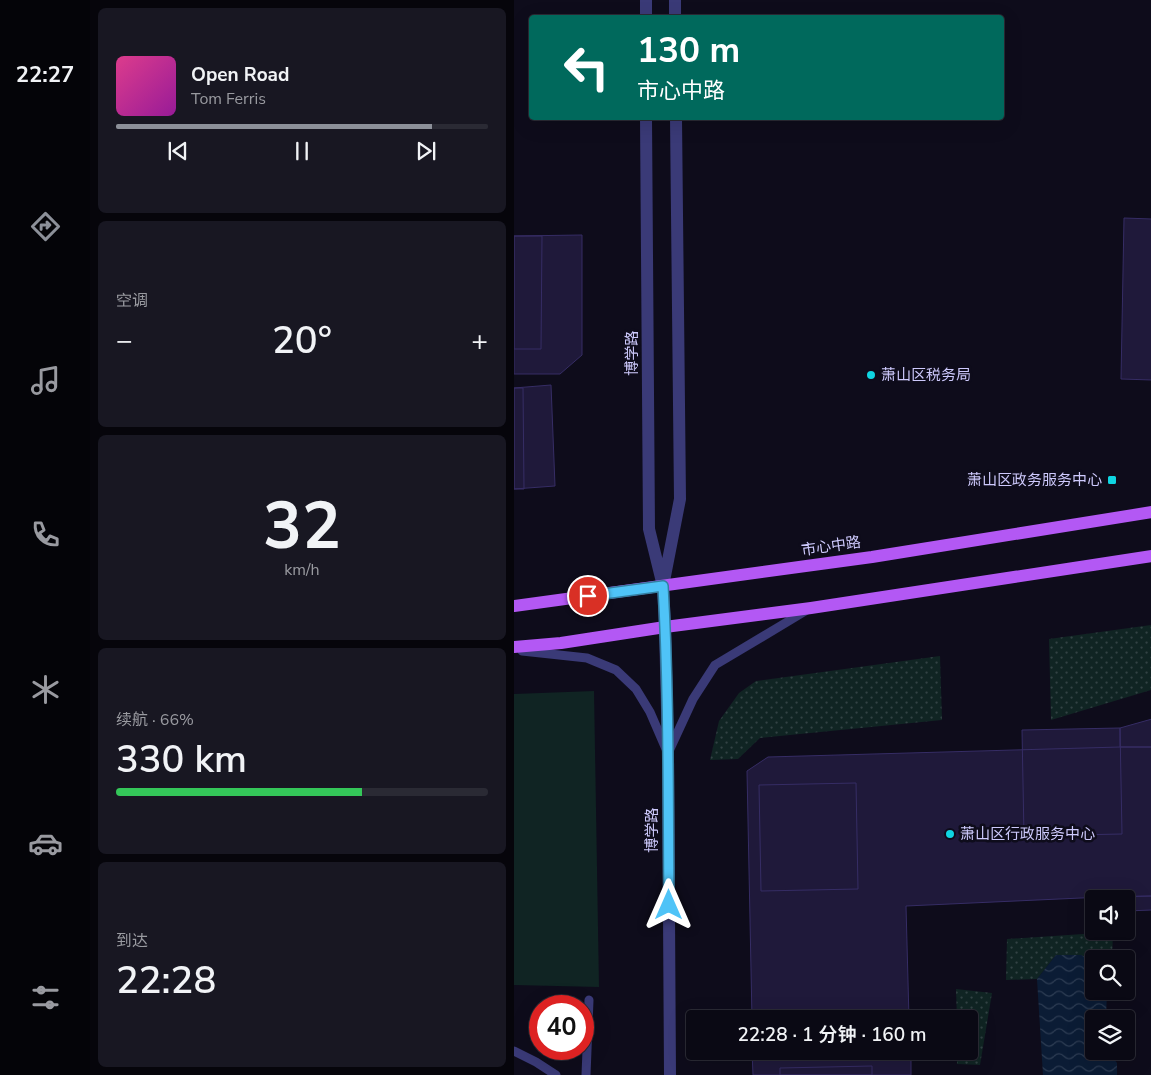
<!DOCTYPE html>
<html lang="zh">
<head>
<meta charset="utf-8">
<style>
  :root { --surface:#0a0914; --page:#181722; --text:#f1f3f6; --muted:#999aa0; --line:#2a2a34; --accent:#8c9099 }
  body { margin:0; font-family:"Nunito Sans","Noto Sans SC",sans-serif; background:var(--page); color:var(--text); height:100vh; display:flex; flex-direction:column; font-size:19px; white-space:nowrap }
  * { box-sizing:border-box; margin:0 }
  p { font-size:16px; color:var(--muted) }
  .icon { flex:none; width:28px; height:28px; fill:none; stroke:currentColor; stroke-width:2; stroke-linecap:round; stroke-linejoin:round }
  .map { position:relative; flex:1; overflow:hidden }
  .panel { display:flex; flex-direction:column; gap:8px; padding:8px; background:#06050b; width:424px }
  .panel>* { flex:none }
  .banner { position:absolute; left:15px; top:15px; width:475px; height:105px; border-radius:5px; box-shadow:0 5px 20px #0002,0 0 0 1px var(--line); background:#00695c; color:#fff; overflow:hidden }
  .tools { position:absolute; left:571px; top:890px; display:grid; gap:10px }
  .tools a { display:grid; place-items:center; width:50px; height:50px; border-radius:5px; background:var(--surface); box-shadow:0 5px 20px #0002,0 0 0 1px var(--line); font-size:25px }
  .speed { position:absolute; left:15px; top:995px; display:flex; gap:10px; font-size:25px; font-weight:700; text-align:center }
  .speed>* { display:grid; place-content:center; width:65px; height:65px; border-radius:50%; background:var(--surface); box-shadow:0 5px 20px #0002,0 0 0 1px var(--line); line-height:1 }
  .speed .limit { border:8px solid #d22; background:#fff; color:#111 }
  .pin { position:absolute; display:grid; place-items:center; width:42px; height:42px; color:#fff; margin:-21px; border:2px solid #fff; border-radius:50%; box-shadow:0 1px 5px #0007 }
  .me { position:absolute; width:55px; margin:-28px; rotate:0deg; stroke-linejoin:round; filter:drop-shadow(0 0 4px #0008) }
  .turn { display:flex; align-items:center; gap:18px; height:105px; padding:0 25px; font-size:22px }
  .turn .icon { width:65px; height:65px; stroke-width:2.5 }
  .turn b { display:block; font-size:35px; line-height:42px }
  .big { font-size:38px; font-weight:600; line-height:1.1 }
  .panel .card { flex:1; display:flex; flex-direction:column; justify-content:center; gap:8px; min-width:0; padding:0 18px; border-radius:8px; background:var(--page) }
  .panel .dial { align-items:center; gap:0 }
  .dial b { font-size:65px; line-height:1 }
  .song { display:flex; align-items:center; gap:15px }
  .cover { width:60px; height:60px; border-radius:8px; background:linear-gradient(135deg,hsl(330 70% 55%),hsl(300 70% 35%)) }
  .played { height:5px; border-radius:2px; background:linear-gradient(90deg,var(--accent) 85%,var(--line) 85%) }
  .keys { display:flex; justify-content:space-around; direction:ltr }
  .heat { display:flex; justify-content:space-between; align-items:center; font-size:28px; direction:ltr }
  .charge { height:8px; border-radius:4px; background:linear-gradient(90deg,#34c759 66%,var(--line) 0) }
  .trip { position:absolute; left:172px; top:1010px; width:292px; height:50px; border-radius:5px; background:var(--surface); box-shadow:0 5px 20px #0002,0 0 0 1px var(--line); font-weight:600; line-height:50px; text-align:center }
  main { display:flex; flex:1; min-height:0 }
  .menu { display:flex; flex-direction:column; width:90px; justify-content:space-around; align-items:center; background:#040408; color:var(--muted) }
  .menu .icon { width:35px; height:35px }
  .menu .active { color:var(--accent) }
  .menu b { font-size:22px; color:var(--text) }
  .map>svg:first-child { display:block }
  .grass { fill:url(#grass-dots) }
  .park { fill:#102423 }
  .water { fill:url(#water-waves) }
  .building { fill:#1f193a; stroke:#362d65 }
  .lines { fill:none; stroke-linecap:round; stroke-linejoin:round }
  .service { stroke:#3a3a77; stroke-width:9 }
  .tertiary { stroke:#3a3a77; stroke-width:12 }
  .primary { stroke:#b358f4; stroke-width:12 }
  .route-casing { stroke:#337fa1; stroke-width:12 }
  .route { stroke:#4fc3f7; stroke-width:9 }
  .poi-dot { fill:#0fd5e2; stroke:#0e0c1b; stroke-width:2 }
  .labels { text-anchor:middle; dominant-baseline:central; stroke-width:5; stroke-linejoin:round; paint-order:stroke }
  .street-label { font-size:15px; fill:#cdc9fc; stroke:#0e0c1b }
  .poi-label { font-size:15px; fill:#cdc9fc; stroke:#0e0c1b; text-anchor:start }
</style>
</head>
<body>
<main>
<nav class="menu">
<b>22:27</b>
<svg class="icon active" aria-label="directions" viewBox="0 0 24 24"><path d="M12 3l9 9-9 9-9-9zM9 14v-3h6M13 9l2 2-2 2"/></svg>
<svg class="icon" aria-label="music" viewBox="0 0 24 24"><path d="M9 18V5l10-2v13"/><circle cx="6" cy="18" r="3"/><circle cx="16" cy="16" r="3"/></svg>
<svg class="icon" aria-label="phone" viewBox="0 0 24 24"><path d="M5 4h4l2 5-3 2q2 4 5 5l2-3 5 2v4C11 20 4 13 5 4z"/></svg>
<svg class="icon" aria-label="climate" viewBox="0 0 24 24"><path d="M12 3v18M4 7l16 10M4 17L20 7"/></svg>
<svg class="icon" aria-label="car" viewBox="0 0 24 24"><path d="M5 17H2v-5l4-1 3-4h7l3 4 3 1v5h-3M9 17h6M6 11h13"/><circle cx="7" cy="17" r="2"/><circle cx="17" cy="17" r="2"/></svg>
<svg class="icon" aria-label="filters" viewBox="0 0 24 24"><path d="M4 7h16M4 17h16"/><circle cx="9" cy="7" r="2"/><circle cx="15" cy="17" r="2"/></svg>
</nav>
<section class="panel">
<div class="card">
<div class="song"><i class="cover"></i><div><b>Open Road</b><p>Tom Ferris</p></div></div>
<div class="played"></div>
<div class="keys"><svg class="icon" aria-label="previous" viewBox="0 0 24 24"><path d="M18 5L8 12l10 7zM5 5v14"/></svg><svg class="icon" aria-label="pause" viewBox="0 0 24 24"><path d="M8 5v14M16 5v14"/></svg><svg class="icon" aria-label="next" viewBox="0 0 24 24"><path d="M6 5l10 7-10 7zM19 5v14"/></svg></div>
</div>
<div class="card"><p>空调</p>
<div class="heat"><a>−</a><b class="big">20°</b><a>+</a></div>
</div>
<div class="card dial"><b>32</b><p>km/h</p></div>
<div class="card"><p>续航 · 66%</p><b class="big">330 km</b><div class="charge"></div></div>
<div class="card"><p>到达</p><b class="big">22:28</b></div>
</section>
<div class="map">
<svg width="638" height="1075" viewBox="0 0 638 1075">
  <defs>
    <pattern id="grass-dots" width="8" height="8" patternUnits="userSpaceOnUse" patternTransform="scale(1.25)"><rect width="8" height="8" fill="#102423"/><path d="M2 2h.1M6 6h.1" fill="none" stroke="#324244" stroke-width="1.8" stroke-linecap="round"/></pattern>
    <pattern id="water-waves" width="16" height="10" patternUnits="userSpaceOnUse" patternTransform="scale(1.25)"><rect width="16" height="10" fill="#0b1c35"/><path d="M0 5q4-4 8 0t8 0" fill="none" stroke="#2d3c53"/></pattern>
  </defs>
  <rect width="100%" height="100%" fill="#0e0c1b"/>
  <path class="grass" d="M637,625v65l-100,30 -2,-81z
    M426,656l2,64 -182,18 -22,21 -28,1 9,-39 20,-28 17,-12z
    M599,932l-1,27h-18v2l-13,-6h-25l-19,24 -31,1 1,-41z
    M442,989l36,4 -12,72 -23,-1v-13h13v-32h-13z"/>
  <path class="park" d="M80,691l5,296 -85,-2v-291z"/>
  <path class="water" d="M542,955h25l13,6v30h13l-1,28h-12v32h14l9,12v12h-74l-6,-96z"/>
  <path class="building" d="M610,218l28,1v161l-31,-1z
    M68,235v120l-22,19h-46v-138z
    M0,236h28l-1,113h-27z
    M37,385l4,101 -41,3v-101z
    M0,388h9l1,101h-10z
    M638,719v28h-32v-19z
    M606,728l2,106 -98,2 -2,-106z
    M606,747h32v149l-49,1 -197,9 3,113h-157l-5,-248 21,-14z
    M342,783l2,106 -97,2 -2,-106z
    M638,896v14l-26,1v-12h-22l-1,-2z
    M238,1051h159v24h-158z
    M358,1066v9h-92v-7z"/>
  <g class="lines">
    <path class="service" d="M8,651l65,7 29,12 20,19 14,23 16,37
      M155,751l24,-52 22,-34 92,-55
      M0,1051l22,11 20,13
      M72,1075l3,-75"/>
    <path class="tertiary" d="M132,0v18
      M161,0v18
      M132,118l3,411 14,57 2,41 3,126 2,322
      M150,581l16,-82 -4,-381"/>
    <path class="primary" d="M0,606l358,-49 280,-45
      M0,647l47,-4 104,-16 146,-19 341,-52"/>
  </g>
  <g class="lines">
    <defs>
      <path id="route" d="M74,596l75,-10c6,106 5,212 6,319"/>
    </defs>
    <use href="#route" class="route-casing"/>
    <use href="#route" class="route"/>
  </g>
  <g class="poi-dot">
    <circle cx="357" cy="375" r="5"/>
    <rect x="593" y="475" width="10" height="10" rx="2.5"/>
    <circle cx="436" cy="834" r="5"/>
  </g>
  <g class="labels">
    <g class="street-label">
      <text transform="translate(118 353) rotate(-90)">博学路</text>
      <text transform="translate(317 546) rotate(-8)">市心中路</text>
      <text transform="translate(138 830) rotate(-90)">博学路</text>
    </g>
    <g class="poi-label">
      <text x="367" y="375">萧山区税务局</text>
      <text x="588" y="480" text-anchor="end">萧山区政务服务中心</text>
      <text x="446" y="834">萧山区行政服务中心</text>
    </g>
  </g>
</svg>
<div class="tools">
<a><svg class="icon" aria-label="sound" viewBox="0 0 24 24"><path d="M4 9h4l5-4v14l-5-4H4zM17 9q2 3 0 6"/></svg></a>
<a><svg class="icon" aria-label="search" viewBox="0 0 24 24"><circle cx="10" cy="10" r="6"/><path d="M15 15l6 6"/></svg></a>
<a><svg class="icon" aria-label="layers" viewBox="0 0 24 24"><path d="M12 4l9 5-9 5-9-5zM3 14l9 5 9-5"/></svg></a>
</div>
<div class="speed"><div class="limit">40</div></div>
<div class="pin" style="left:74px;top:596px;background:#d93025"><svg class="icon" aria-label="arrive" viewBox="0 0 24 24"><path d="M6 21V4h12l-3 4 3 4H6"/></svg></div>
<svg class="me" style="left:155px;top:905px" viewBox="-20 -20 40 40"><path d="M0-17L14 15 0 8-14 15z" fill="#4fc3f7" stroke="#fff" stroke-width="4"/></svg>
<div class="trip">22:28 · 1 分钟 · 160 m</div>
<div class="banner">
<div class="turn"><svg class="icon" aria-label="left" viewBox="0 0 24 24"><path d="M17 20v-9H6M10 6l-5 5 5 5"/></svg><div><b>130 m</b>市心中路</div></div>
</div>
</div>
</main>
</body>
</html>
